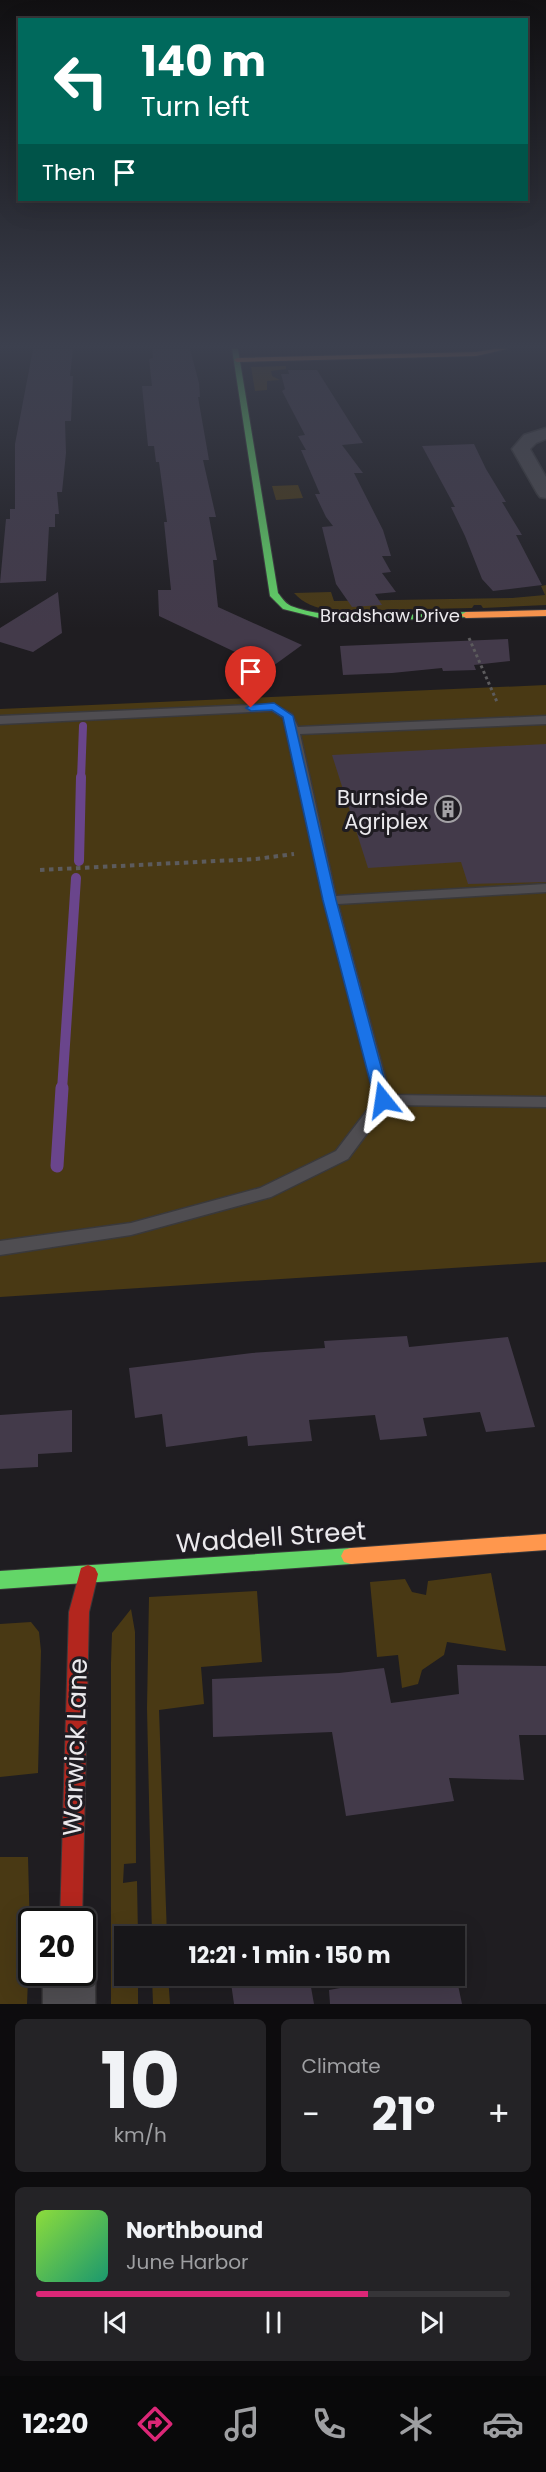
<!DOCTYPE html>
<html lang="en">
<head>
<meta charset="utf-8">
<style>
  :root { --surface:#171619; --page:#242326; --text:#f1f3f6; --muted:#9e9fa2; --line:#363538; --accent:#db2777 }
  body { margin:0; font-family:Poppins,sans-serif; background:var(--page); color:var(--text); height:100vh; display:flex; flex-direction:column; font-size:22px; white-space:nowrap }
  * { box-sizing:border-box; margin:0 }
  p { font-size:20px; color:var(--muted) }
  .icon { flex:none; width:33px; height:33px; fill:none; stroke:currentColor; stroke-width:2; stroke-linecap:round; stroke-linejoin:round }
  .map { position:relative; height:2004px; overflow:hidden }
  .panel { display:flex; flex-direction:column; gap:15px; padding:15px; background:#0d0c0e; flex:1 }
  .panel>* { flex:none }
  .hud { position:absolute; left:18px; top:18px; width:510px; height:183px; border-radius:0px; box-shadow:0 6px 24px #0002,0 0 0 2px var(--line); background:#00695c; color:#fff; overflow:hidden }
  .speed { position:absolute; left:18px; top:1908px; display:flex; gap:12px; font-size:30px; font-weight:700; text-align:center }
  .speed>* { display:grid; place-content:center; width:78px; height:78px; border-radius:50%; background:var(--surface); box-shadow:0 6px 24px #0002,0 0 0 2px var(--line); line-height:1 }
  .speed .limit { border:3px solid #111; border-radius:9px; background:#fff; color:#111 }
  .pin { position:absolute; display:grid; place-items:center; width:51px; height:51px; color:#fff; margin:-62px -26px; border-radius:50% 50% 50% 0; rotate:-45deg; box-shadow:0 0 6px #0007 }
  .pin .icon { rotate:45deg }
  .me { position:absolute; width:66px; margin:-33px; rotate:345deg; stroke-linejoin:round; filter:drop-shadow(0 0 4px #0008) }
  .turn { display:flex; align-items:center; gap:21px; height:126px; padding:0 24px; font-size:27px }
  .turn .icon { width:78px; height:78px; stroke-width:2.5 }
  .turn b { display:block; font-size:42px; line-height:51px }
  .then { display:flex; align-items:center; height:57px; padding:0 24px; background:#0003; gap:12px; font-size:22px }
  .big { font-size:45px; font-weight:700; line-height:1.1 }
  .panel .widget { flex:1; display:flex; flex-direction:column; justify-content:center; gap:9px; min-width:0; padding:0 21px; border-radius:9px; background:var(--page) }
  .panel .dial { align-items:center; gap:0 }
  .dial b { font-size:78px; line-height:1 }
  .song { display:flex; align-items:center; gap:18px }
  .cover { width:72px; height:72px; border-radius:9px; background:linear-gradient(135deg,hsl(90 70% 55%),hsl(160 70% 35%)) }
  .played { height:6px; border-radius:3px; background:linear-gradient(90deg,var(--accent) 70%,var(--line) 70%) }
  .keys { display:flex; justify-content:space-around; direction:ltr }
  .heat { display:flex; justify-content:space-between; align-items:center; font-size:33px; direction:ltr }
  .panel .tiles { flex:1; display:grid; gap:15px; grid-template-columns:1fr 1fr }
  .widget:last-child { grid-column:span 2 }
  .trip { position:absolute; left:114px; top:1926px; width:351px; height:60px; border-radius:0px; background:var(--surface); box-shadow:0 6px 24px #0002,0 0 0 2px var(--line); font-weight:700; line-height:60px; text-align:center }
  .tab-bar { display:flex; height:96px; justify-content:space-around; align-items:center; background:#09090a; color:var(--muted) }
  .tab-bar .icon { width:42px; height:42px }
  .tab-bar .current { color:var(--accent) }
  .tab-bar b { font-size:27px; color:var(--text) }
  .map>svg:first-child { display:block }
  .green { fill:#493914 }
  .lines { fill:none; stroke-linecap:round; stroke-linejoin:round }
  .stream-far2 { stroke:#6a458c; stroke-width:8 }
  .stream-far1 { stroke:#6a458c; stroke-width:10 }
  .stream { stroke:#6a458c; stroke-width:13 }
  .building { fill:#433a4a }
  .lane-casing { stroke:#3a393b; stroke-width:3 }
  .street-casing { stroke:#3a393b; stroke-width:3 }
  .fast-casing { stroke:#3a393b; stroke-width:2 }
  .slow-casing { stroke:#3a393b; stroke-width:2 }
  .jam-casing { stroke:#3a393b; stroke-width:2 }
  .path-far1 { stroke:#5c5b5d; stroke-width:3; stroke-dasharray:3 3; stroke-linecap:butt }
  .path { stroke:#5c5b5d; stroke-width:4; stroke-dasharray:4.5 4.5; stroke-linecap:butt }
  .lane { fill:#4f4d51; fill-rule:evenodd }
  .street { fill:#4f4d51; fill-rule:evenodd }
  .fast { fill:#63d668; fill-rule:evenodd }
  .slow { fill:#ff974d; fill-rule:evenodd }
  .jam { fill:#b3261e; fill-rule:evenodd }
  .route { fill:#1a73e8; stroke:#114b97; stroke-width:1.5 }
  .labels { text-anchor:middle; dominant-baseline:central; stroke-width:6; stroke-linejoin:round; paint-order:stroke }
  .far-street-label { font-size:18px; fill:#ebe9ed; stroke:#1f1c22 }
  .poi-label { font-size:21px; fill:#ebe9ed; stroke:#1f1c22; text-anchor:end }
  .near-street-label { font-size:26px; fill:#ebe9ed; stroke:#1f1c22 }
</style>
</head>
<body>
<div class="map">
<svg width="546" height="2004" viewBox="0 0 546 2004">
  <rect width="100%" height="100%" fill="#1f1d21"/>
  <path class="green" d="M286,366v3l-15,2 1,5 8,4 -13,1v9l-12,1 -4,-24z
    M298,485l5,13 -27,2 -4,-14z
    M546,585v20l-63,3 -2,-3h-7l-2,3 -142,3c-15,-4 -26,-7 -36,-18l37,-1 3,9 178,-3 33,-3 -4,-9z
    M546,685v577l-546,35v-588z
    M491,1573l15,78 -59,-9 -3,13 -22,15 -4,14 -16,4 -4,-33 -21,2 -7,-75 35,-3 7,13 14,3 2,-14z
    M257,1591l5,71 -61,5 3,37 -45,6 8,226h-15l-5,-228 2,-111z
    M131,1609l4,23 1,231 -12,1 -1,19 14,-2 1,55h-14v40h14v28h-27v-341l1,-30z
    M31,1622l8,10 2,19 -3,122 -38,4v-153z
    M0,1857h28l2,76 -3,71h-27z
    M152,1976h16l2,28h-17z"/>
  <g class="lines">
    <path class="stream-far2" d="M81,779l2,-53"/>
    <path class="stream-far1" d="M79,861l2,-84
      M62,1090l14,-212"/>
    <path class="stream" d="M57,1166l5,-78"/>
  </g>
  <path class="building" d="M33,349h40l-3,27h3l-2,45h-6l1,32 -4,39h-5l2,22h-4v13h-6l-3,54 -46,2 6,-64h4v-10h5v-65z
    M152,349h38l9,34 1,14h-2l11,63h-6l13,57h-7l8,43h-4l5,47 84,38 -29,21 -21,-6 -93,-44 -1,-26h13l-7,-68h3l-8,-60h-3l-2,-16h-6l-6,-60h10l-3,-27 4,-1z
    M288,370h29l46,73 -21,2 21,28h-9l29,57 8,26h-9l9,16 -9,1 14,19 -21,2 7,11 -30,2 -16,-23 -14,-57 11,-1 -7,-9 -11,-23h5l-19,-44h5l-8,-14 7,-1 -23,-44 3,-2 -4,-15h8z
    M474,444l12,25 20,33h-4l20,33h-6l26,50 -49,6 -11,-12 -17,-43 -14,-29h4l-33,-61z
    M58,592l4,41 -29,19 -33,-10v-14z
    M508,639l2,22 -36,4 2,5 -33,1 -1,-3 -50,5 -49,2 -3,-29z
    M546,744v138l-78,2 -7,-22 -93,6 -36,-113z
    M407,1336l2,11 99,-10 27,90 -49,5 -6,-20 -57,6 4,18 -47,4 -5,-25 -66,5 3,21 -64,5 -1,-10 -81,11 -4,-33 -27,4 -6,-50 123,-15 73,-5 -1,-7z
    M72,1410v42l-34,2v13l-38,2v-54z
    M457,1665l89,1v69h-27l5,45 -75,-2 5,23 -108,15 -14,-84 -119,5 -1,-58 127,-6 45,-5 7,35 68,-9z
    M454,1966l8,38h-132l-1,-14 77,-14h48z
    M230,1976h79l5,28h-80z"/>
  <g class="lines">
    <defs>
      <path id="lane" d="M274,704l18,10 6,13 248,-11v8l-246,10 36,162 210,-12v8l-208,12 52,191 156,2v10l-158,-2 -40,54 -77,38 -140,38 -131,20v-14l131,-18 129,-35 76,-37 39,-51 -52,-200 -40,-182 -11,-7 -272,13v-8z"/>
      <path id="street" d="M546,428v11l-10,4 -6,6 16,28v21l-6,-1 -3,-4 -25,-44 12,-14z
        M82,1951l5,3 8,18v32h-52v-32h39z"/>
      <path id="fast" d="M232,349h6l40,244c4,5 7,10 13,13 41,17 129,7 175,6l3,1v4l-96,4 -50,-2 -40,-10 -13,-13z
        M351,1548l7,2 3,6 -3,6 -7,2 -351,25v-18z"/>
      <path id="slow" d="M494,349h13l-31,7 -239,6 -3,-2 3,-2 239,-6z
        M546,610v6l-80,2 -5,-3 5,-3z
        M546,1534v16l-195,14 -7,-2 -3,-6 3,-6 7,-2z"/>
      <path id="jam" d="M88,1565l7,3 3,6 -9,38 -7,310h-22l9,-310 12,-44z"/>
    </defs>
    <use href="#lane" class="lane-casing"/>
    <use href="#street" class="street-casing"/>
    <use href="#fast" class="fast-casing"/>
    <use href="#slow" class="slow-casing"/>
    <use href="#jam" class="jam-casing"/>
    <path class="path-far1" d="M469,638l28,64"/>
    <path class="path" d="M40,870l216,-11 38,-5"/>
    <use href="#lane" class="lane"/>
    <use href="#street" class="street"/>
    <use href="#fast" class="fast"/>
    <use href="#slow" class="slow"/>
    <use href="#jam" class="jam"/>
  </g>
  <linearGradient id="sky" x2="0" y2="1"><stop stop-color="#111012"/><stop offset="0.55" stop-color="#3c404e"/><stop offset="1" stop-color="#3c404e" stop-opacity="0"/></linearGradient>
  <rect width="546" height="629" fill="url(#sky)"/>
  <path class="route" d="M274,703l19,13 43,184 54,200 -2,4h-11l-2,-4 -52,-200 -40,-183 -11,-7 -21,1 -5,-3 5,-3z"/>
  <defs>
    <symbol id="building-ring" viewBox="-11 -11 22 22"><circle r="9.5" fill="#1f1c22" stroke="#a4a2a6" stroke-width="1.5"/><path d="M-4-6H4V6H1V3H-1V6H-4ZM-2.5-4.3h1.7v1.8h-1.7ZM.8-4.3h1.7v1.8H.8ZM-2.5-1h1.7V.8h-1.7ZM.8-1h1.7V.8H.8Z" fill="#a4a2a6"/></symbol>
  </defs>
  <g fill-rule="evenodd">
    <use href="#building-ring" x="433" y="794" width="30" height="30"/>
  </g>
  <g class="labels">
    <g class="far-street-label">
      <text x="390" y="615">Bradshaw Drive</text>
    </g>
    <g class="poi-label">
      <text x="428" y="797">Burnside<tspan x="428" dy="24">Agriplex</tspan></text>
    </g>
    <g class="near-street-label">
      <text transform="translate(271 1537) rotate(-4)">Waddell Street</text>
      <text transform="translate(75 1747) rotate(-88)">Warwick Lane</text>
    </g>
  </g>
</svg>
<div class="speed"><div class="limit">20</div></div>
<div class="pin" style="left:251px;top:708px;background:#d93025"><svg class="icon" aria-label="arrive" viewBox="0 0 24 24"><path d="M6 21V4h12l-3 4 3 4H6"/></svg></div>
<svg class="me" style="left:383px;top:1100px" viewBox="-20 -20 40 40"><path d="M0-17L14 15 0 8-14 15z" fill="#1a73e8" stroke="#fff" stroke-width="4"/></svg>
<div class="trip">12:21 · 1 min · 150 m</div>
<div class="hud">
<div class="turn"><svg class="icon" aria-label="left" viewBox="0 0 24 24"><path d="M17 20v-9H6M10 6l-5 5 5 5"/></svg><div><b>140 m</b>Turn left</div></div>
<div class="then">Then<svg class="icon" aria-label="arrive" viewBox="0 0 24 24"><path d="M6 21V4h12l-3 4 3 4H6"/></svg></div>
</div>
</div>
<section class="panel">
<div class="tiles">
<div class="widget dial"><b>10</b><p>km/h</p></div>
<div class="widget"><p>Climate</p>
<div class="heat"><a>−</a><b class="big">21°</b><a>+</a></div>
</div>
<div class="widget">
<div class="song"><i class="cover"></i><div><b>Northbound</b><p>June Harbor</p></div></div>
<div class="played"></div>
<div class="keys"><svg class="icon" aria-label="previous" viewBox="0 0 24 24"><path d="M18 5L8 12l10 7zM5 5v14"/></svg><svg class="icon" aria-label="pause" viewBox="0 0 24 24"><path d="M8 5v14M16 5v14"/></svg><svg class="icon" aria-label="next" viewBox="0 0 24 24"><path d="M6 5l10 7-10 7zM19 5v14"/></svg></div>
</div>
</div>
</section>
<nav class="tab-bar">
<b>12:20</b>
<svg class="icon current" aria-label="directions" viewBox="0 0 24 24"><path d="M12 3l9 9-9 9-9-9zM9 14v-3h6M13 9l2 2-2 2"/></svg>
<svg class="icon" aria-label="music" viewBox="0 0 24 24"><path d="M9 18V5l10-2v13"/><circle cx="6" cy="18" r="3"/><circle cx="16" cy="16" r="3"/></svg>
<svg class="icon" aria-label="phone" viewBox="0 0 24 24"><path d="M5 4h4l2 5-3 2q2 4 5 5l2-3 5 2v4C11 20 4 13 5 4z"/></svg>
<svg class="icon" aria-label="climate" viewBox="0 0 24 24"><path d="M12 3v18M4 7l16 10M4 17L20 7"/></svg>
<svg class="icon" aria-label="car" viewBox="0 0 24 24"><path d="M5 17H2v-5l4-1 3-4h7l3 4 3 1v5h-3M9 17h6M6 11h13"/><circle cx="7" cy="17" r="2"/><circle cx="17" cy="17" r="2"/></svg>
</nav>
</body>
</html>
